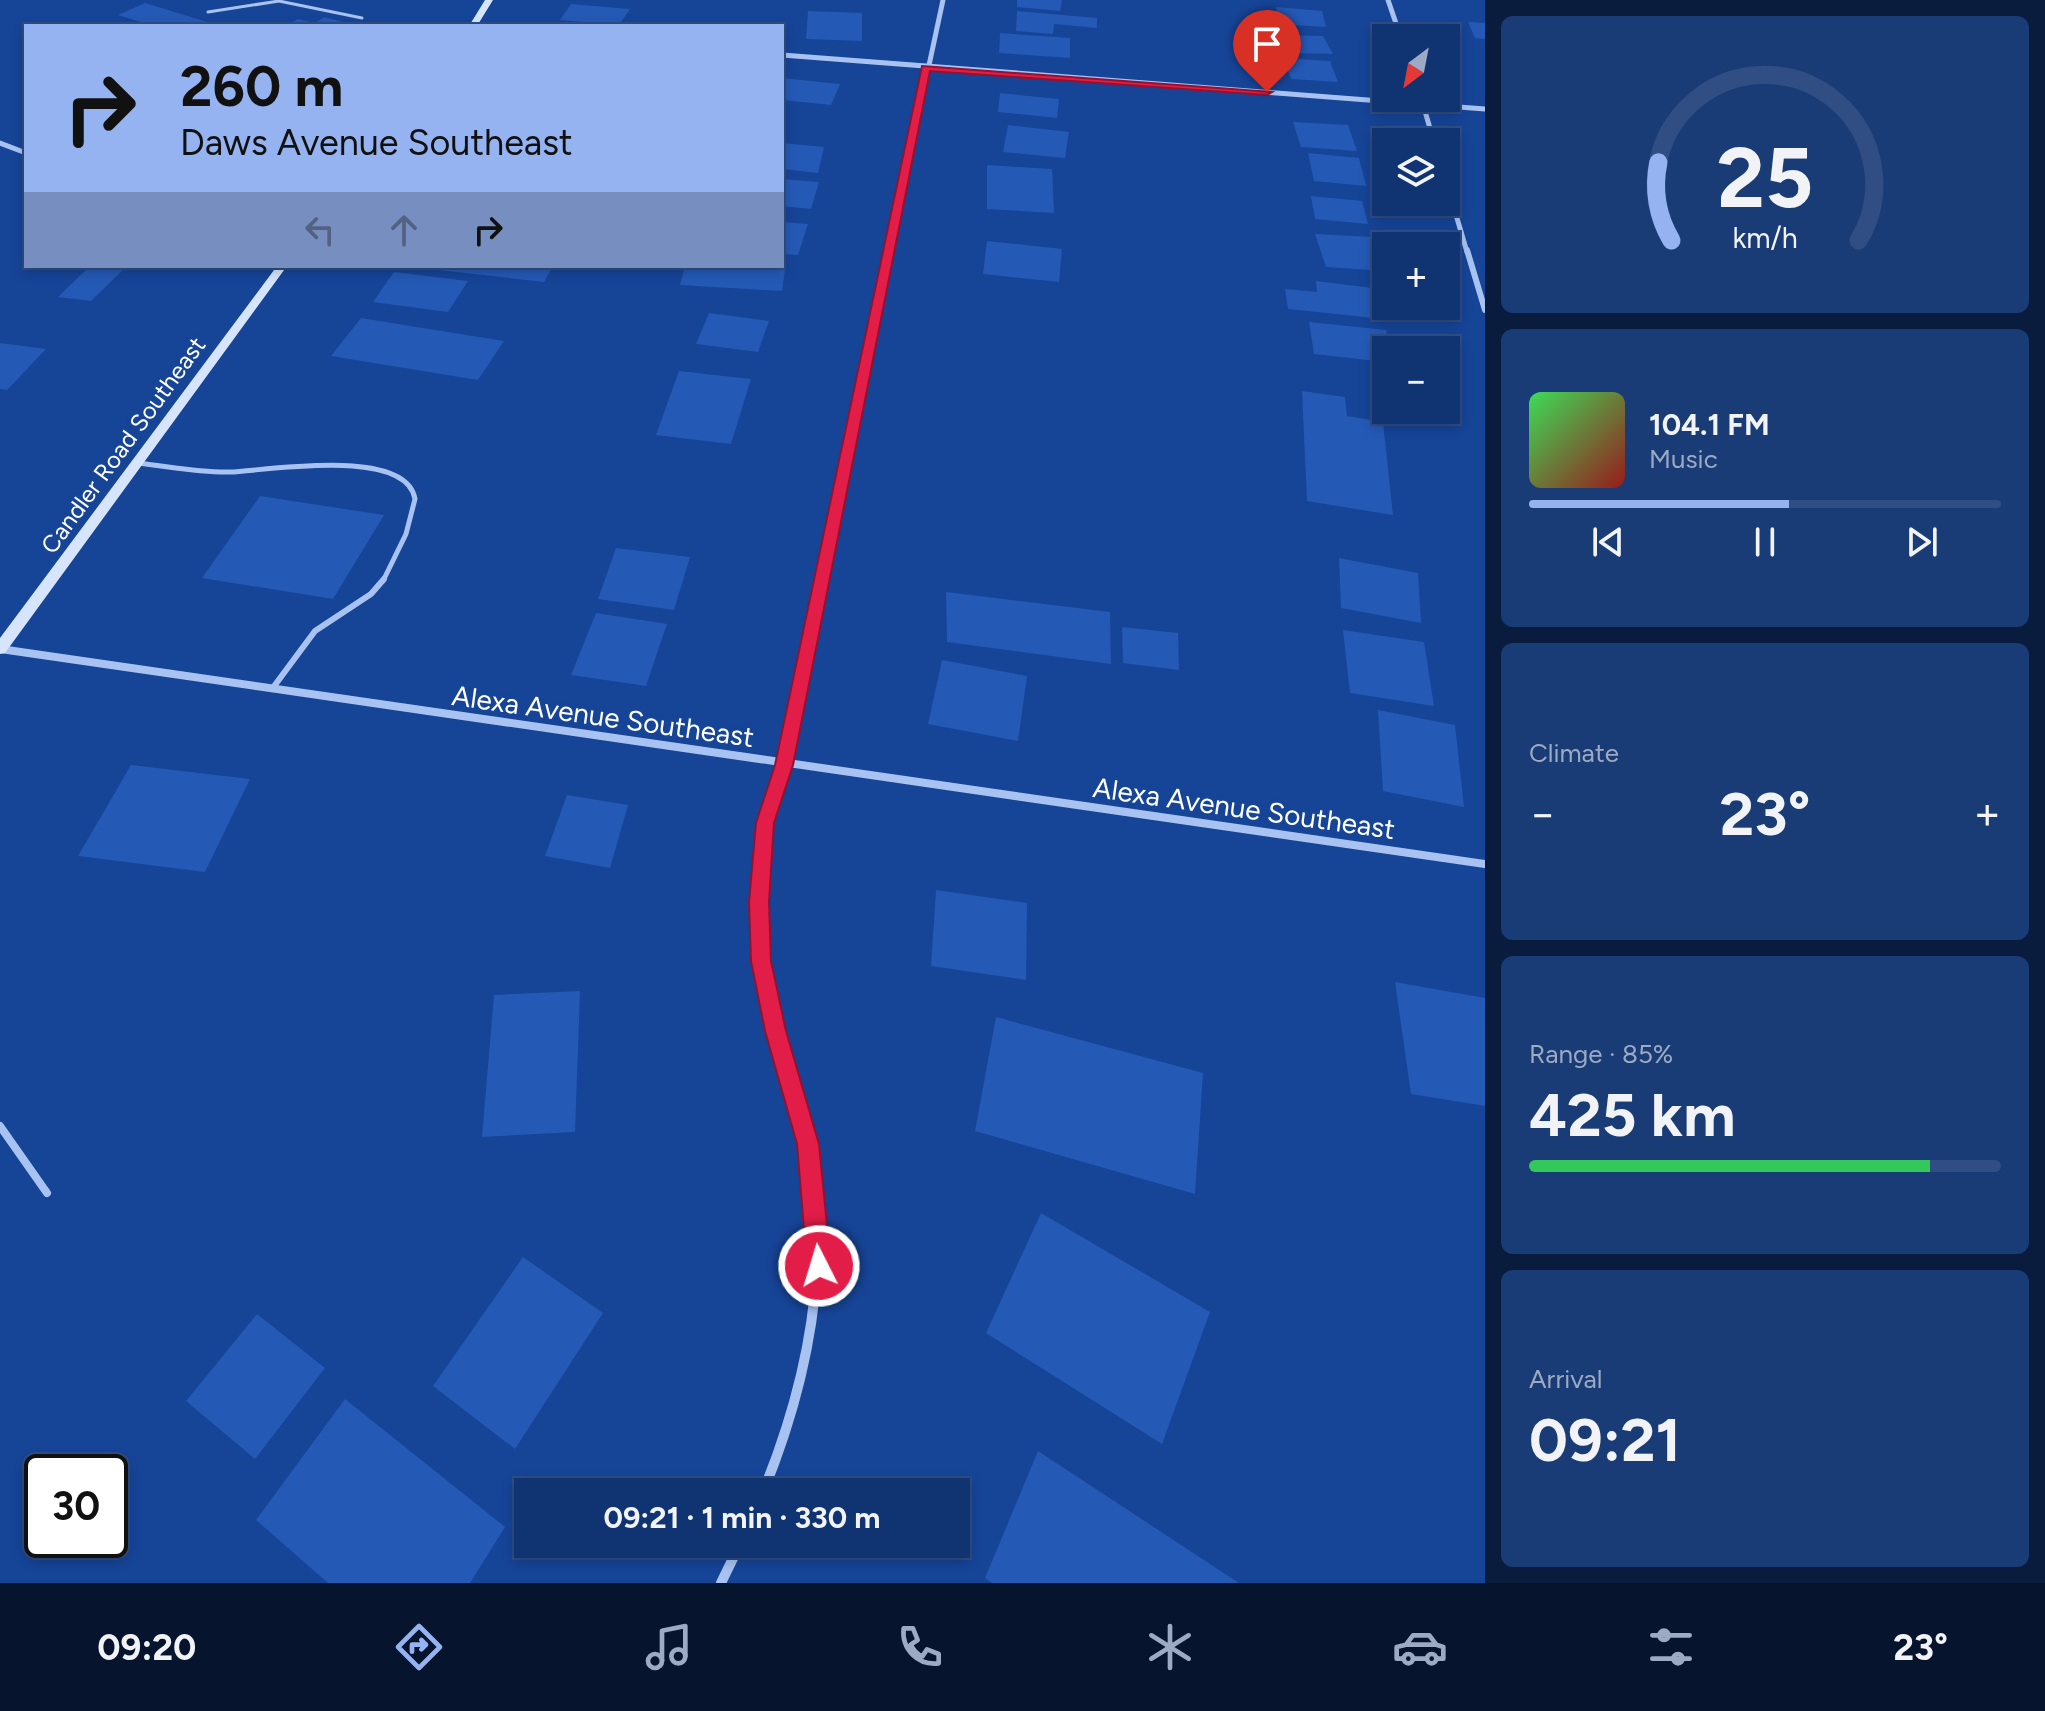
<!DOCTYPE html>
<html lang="en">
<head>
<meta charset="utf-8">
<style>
  :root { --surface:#103371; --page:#193b76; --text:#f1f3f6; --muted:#9caac3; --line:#304e84; --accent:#95b2f1 }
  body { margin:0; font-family:Figtree,sans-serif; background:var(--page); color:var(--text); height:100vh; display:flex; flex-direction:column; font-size:30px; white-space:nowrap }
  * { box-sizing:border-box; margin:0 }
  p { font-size:26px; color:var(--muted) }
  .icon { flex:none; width:44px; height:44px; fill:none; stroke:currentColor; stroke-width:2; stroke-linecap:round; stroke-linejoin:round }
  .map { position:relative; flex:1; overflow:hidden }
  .side { display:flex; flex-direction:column; gap:16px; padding:16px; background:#091c3e; width:560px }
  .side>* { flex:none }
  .guide { position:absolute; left:24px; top:24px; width:760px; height:244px; border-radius:0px; box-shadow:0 4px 12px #0003,0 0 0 2px var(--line); background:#95b2f1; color:#111; overflow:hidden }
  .needle { width:52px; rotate:212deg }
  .controls { position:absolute; left:1372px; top:24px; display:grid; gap:16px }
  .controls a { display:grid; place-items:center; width:88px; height:88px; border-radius:0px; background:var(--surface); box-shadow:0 4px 12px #0003,0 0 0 2px var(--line); font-size:40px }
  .speed { position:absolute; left:24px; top:1454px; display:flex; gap:16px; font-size:40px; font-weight:700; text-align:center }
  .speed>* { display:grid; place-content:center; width:104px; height:104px; border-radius:50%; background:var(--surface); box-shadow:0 4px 12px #0003,0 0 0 2px var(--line); line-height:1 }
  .speed .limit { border:4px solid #111; border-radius:12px; background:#fff; color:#111 }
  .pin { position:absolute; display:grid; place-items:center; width:68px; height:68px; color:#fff; margin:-82px -34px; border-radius:50% 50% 50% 0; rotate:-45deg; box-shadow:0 0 8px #0007 }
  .pin .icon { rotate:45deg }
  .me { position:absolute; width:88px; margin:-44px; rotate:355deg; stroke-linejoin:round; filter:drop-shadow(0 0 6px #0008) }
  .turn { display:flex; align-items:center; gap:28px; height:168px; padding:0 24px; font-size:36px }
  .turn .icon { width:104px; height:104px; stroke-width:2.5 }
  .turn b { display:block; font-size:56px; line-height:68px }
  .lanes { display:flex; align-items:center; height:76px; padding:0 24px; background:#0003; justify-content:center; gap:40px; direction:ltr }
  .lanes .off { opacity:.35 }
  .big { font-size:60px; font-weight:700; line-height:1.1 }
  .side .widget { flex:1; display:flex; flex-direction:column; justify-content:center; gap:12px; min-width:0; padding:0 28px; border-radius:12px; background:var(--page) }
  .side .dial { align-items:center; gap:0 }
  .dial svg { height:208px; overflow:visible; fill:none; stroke:var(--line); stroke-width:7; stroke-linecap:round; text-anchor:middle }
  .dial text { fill:var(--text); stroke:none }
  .song { display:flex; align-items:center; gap:24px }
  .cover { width:96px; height:96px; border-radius:12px; background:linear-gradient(135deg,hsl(130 70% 55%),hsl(0 70% 35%)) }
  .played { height:8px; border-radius:4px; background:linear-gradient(90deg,var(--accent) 55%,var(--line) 55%) }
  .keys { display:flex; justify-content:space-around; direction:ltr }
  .heat { display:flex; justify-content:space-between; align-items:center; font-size:44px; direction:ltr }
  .charge { height:12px; border-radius:6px; background:linear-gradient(90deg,#34c759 85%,var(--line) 0) }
  .trip { position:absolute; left:514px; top:1478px; width:456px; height:80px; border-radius:0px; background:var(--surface); box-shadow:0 4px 12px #0003,0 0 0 2px var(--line); font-weight:700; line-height:80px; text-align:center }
  .menu { display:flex; height:128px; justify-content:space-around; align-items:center; background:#06142d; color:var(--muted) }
  .menu .icon { width:56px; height:56px }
  .menu .current { color:var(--accent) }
  .menu b { font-size:36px; color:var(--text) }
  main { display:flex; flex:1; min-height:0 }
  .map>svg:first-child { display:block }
  .building { fill:#2459b5 }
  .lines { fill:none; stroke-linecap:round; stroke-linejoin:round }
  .lane-far3 { stroke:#a8c3f2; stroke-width:3 }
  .lane-far2 { stroke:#a8c3f2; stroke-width:5 }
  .lane-far1 { stroke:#a8c3f2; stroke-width:6 }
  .lane { stroke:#a8c3f2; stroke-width:8 }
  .street-far3 { stroke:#a8c3f2; stroke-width:5 }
  .street-far2 { stroke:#a8c3f2; stroke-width:6 }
  .street-far1 { stroke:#a8c3f2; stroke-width:8 }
  .street { stroke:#a8c3f2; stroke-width:10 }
  .secondary { fill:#d6e4fc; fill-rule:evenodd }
  .route { fill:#e11d48; stroke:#92132f; stroke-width:2 }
  .labels { text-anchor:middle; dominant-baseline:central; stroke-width:8; stroke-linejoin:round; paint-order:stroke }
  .far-street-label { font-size:24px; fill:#fff; stroke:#164497 }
  .street-label { font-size:28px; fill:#fff; stroke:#164497 }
</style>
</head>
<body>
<main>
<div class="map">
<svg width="1485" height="1583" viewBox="0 0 1485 1583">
  <rect width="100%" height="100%" fill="#164497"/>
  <path class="building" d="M1017,0h45l-2,11 -43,-4z
    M145,3l72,22v1h-64l-35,-11z
    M571,4l59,5 -11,16 -59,-5z
    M1276,7l46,4 4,16 -47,-3z
    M808,11l54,2v28l-56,-2z
    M1017,11l80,7v10l-43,-4 -1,10 -37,-3z
    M324,17l19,5 -7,4h-51l13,-7 17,4z
    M1468,22l17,1v16l-10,-1z
    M1000,33l70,5v20l-71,-5z
    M1279,35l44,1 10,18 -45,-1z
    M1283,58l47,3 8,21 -47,-3z
    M782,78l58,6 -9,21 -49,-5z
    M1000,93l59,6 -2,19 -59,-6z
    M1293,122l55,3 9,26 -56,-4z
    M1008,125l61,7 -4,26 -62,-6z
    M782,143l42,4 -6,26 -36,-4z
    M1308,153l51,5 7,28 -52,-5z
    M987,165l65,4 2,44 -67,-4z
    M782,179l37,3 -8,27 -29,-3z
    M1311,196l51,5 6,23 -53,-5z
    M782,222l26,2 -10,31 -16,-1z
    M1315,234l58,3 13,34 -60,-4z
    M987,241l75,8 -3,33 -76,-8z
    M782,263h4l-4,28 -102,-6 5,-19h97z
    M90,266h37l-36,35 -33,-4z
    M442,266h111l-9,16 -105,-12z
    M394,272l74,9 -20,31 -75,-10z
    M1316,281l64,8 3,30 -95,-10 -3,-20 32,3z
    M709,313l60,8 -11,31 -62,-8z
    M361,318l143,23 -26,39 -147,-24z
    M1309,322l77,8 5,20h-5v12l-72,-8z
    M0,343l46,6 -39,41 -7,-1z
    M679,371l72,8 -20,65 -75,-9z
    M1302,391l43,6 2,19 36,6 10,93 -86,-14z
    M260,496l124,19 -51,84 -131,-21z
    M616,548l74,9 -16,53 -76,-11z
    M1339,558l79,15 3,50 -80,-15z
    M946,592l164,20 1,52 -164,-22z
    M596,613l71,11 -21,62 -75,-11z
    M1122,627l56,6 1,37 -56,-7z
    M1343,630l81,12 10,64 -84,-13z
    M942,660l85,16 -9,65 -90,-17z
    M1378,710l77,15 9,82 -81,-16z
    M131,765l119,14 -45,93 -127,-16z
    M567,795l61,10 -18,63 -65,-12z
    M936,890l91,13 -1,77 -95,-14z
    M1395,982l90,16v108l-74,-12z
    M580,991l-5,141 -93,5 12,-142z
    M996,1017l207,56 -8,121 -220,-63z
    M1041,1213l169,99 -48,132 -176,-111z
    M523,1257l80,56 -88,136 -82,-63z
    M257,1314l68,54 -70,91 -69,-58z
    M345,1399l160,128 -35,56h-142l-72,-63z
    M1038,1451l201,132h-247l-7,-5z"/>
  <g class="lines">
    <path class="lane-far3" d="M208,12l71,-11 83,17
      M401,25l7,1"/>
    <path class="lane-far2" d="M137,463c30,3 62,10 93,9 34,-1 176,-26 185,27l-9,35 -23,47"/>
    <path class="lane-far1" d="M272,689l43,-58 56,-37 13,-15"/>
    <path class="lane" d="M0,1126l47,67"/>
    <path class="street-far3" d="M1388,0l13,38
      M782,55l703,54
      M1422,101l12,41
      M0,143l26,10
      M1446,181l21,71
      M889,252l54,-252"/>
    <path class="street-far2" d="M1467,250l18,60
      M821,581l68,-331"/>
    <path class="street-far1" d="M0,649l1485,215
      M772,1015l-13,-87 2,-80 6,-33 17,-50 38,-186"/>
    <path class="street" d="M763,1492c45,-110 69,-232 45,-351 -9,-43 -26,-85 -37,-128
      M721,1583l19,-39"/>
    <path class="secondary" d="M485,0h8l-16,26h-8z
      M277,266h10l-282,387 -5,1v-16z"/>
  </g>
  <path class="route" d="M922,66l350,26 -5,3 -337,-24 -137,694 -19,58 -5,79 2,59 15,70 33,113 12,122 -4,8 -8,4 -8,-4 -4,-8 -10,-122 -32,-113 -14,-70 -2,-59 7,-79 19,-58z"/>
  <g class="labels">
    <g class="far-street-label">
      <text transform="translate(123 445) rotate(-54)">Candler Road Southeast</text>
    </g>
    <g class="street-label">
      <text transform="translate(603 716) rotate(8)">Alexa Avenue Southeast</text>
      <text transform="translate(1244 808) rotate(8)">Alexa Avenue Southeast</text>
    </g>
  </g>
</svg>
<div class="controls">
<a><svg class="needle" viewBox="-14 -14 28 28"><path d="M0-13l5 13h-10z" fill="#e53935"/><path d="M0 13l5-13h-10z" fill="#9caac3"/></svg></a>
<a><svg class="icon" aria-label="layers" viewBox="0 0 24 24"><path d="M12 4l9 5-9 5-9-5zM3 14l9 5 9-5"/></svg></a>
<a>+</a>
<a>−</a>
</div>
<div class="speed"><div class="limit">30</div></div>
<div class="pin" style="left:1267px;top:92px;background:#d93025"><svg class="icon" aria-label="arrive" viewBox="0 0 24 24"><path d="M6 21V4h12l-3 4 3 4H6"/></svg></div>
<svg class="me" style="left:819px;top:1266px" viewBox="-20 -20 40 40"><circle r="17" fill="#e11d48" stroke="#fff" stroke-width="3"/><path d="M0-11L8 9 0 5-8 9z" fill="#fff"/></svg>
<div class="trip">09:21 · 1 min · 330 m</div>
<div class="guide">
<div class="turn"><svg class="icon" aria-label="right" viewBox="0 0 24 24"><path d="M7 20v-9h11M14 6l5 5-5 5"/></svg><div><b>260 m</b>Daws Avenue Southeast</div></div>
<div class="lanes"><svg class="icon off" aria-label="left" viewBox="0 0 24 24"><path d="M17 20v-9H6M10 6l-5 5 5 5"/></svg><svg class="icon off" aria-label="ahead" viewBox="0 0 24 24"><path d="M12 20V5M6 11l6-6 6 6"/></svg><svg class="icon" aria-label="right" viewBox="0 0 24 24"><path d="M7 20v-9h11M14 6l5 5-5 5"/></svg></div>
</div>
</div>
<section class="side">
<div class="widget dial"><svg viewBox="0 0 100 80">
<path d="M14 69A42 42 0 1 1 86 69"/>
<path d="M14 69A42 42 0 0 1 9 39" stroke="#95b2f1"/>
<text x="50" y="56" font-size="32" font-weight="700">25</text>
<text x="50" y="72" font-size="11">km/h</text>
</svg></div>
<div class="widget">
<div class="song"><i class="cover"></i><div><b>104.1 FM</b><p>Music</p></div></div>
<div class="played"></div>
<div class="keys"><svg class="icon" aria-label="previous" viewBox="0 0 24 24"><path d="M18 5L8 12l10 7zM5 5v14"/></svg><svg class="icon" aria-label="pause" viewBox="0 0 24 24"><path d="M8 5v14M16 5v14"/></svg><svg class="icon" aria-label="next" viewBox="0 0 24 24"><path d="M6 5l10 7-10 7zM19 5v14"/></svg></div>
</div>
<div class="widget"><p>Climate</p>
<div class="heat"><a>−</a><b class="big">23°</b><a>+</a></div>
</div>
<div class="widget"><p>Range · 85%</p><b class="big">425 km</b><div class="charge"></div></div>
<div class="widget"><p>Arrival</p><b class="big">09:21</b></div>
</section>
</main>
<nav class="menu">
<b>09:20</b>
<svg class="icon current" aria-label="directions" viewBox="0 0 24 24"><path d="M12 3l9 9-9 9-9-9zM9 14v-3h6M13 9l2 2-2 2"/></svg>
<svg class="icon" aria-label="music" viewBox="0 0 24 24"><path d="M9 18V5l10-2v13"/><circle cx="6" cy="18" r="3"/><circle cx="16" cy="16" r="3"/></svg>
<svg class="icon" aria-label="phone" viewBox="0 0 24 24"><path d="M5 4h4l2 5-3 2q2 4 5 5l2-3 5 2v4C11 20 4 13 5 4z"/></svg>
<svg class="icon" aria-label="climate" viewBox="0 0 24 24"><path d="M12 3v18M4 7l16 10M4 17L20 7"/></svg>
<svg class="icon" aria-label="car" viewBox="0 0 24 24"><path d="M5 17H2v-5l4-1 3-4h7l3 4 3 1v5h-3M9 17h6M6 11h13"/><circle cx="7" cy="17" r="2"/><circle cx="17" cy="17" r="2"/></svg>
<svg class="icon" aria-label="filters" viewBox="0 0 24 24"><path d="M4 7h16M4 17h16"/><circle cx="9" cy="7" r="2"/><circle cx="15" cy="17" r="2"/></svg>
<b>23°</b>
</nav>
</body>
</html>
